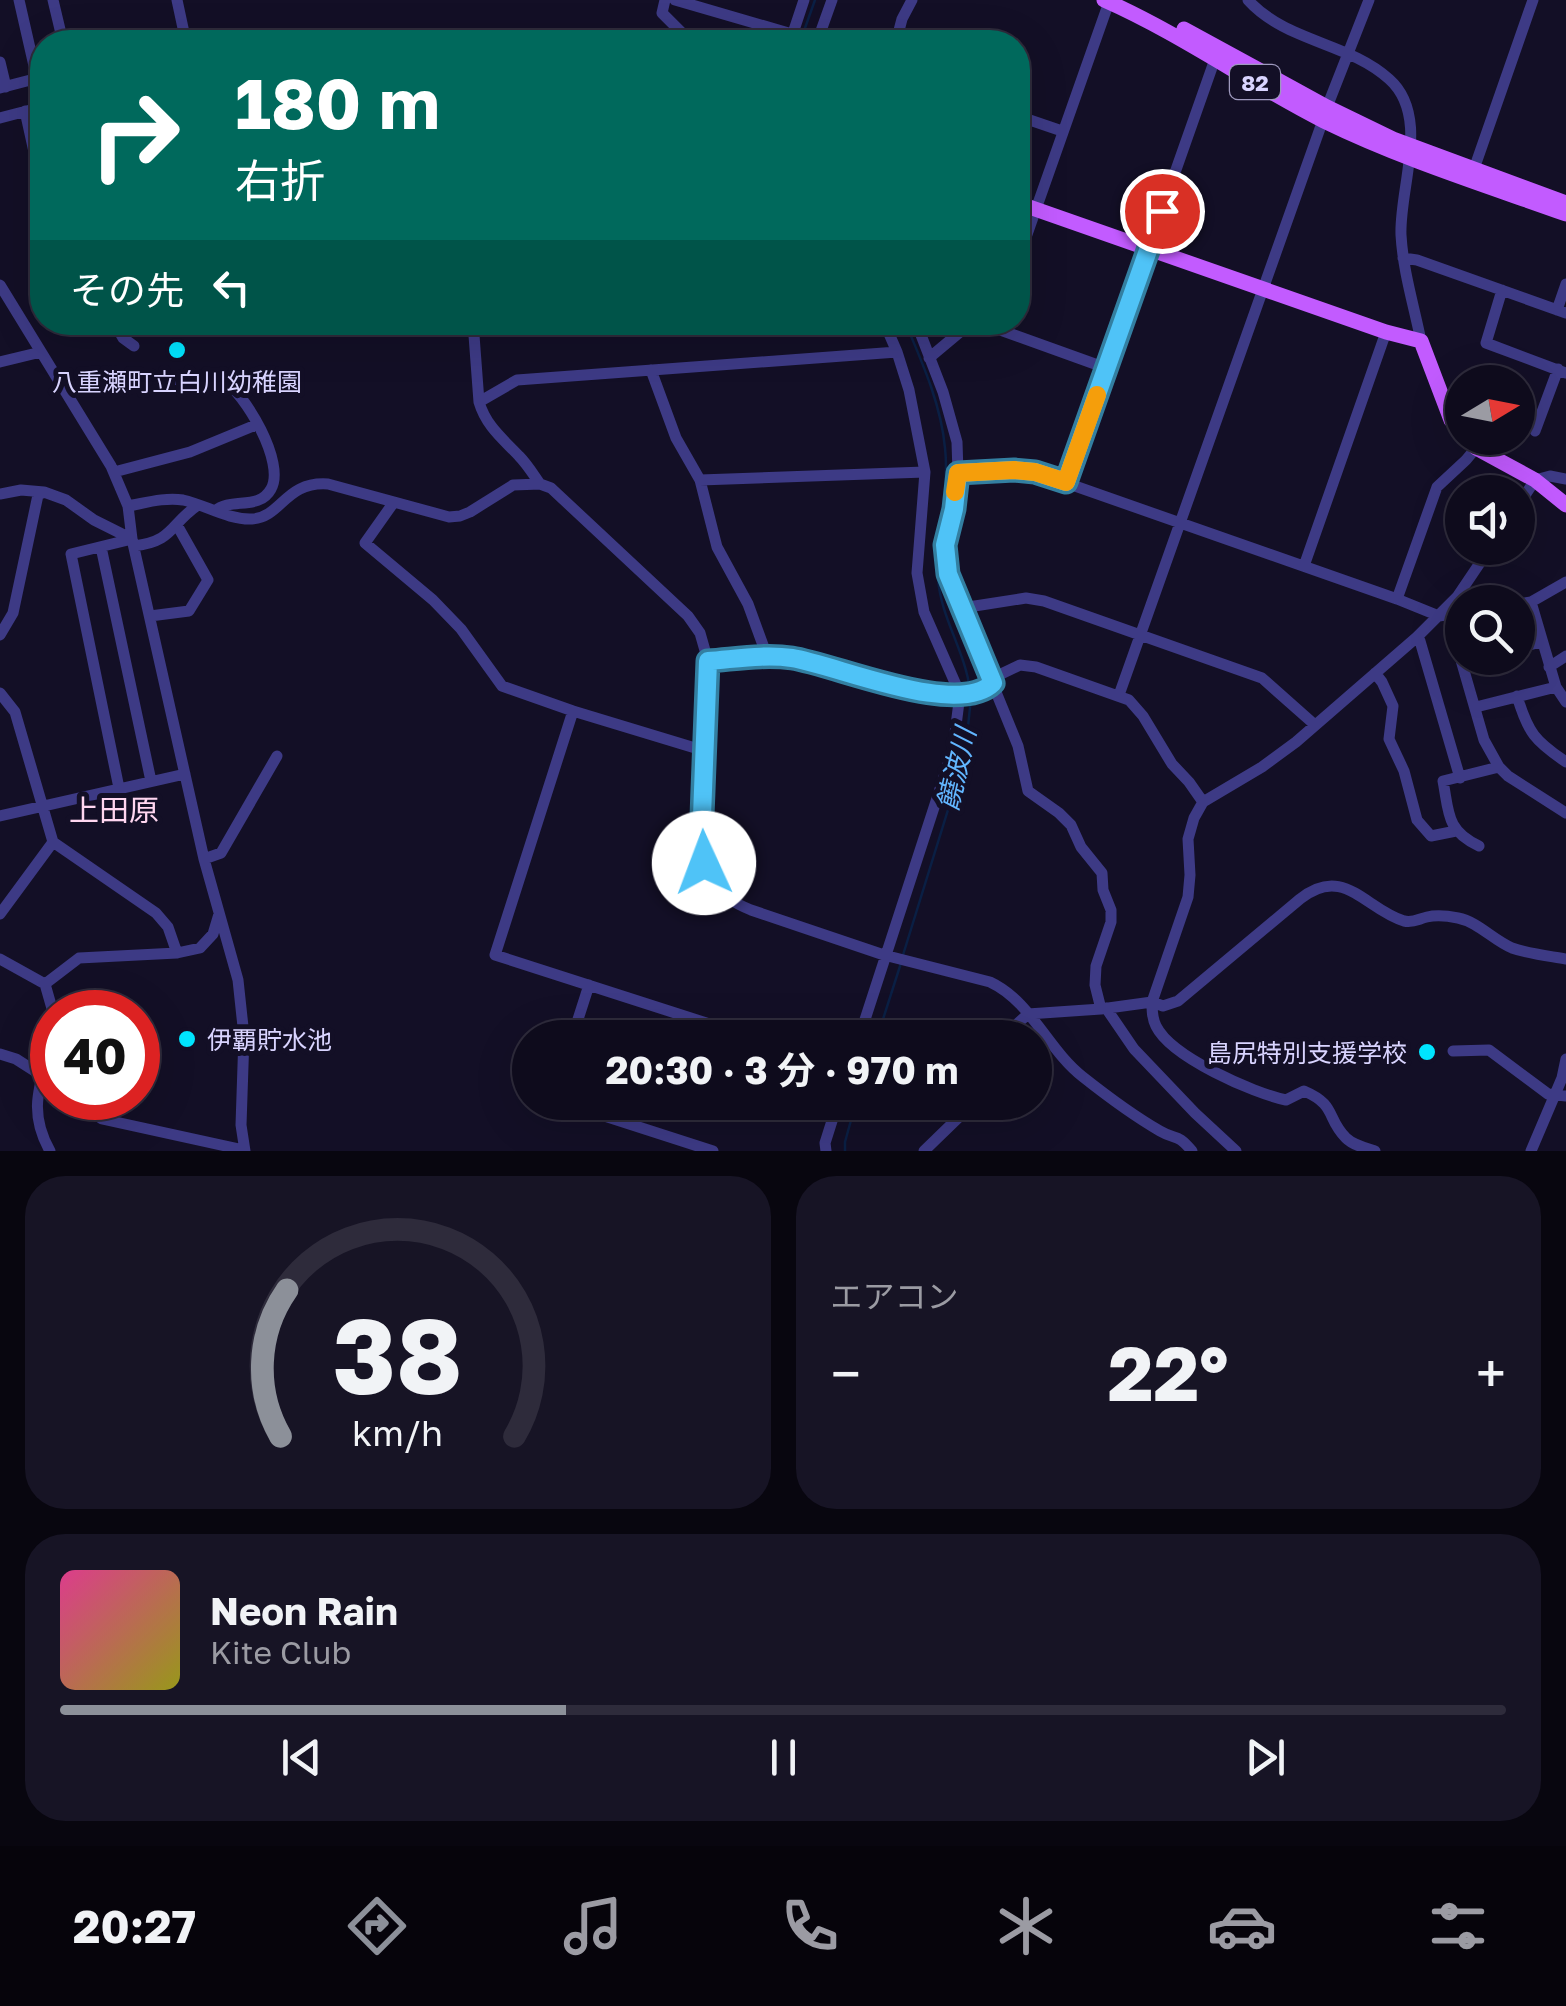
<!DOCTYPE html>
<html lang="ja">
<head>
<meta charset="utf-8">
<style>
  :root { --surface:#0e0b1c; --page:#171425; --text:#f1f3f6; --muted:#9b9ba3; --line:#2e2b3b; --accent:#8c9099 }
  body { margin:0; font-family:"Golos Text","Noto Sans JP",sans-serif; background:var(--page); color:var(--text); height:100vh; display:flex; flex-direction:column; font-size:38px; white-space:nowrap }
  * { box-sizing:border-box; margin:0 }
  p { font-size:32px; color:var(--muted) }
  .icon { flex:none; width:55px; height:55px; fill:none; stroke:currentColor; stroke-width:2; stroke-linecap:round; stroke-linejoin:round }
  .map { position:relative; height:1151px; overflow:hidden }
  .side { display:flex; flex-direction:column; gap:25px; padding:25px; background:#08060f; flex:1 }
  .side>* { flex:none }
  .hud { position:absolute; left:30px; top:30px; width:1000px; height:305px; border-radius:40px; box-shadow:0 10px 40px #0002,0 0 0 2px var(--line); background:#00695c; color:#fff; overflow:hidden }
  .needle { width:65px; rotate:80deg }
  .fabs { position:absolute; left:1445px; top:365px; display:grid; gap:20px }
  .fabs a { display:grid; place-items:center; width:90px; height:90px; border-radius:50%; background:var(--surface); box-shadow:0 10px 40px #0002,0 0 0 2px var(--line); font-size:50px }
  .speed { position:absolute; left:30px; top:990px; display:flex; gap:20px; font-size:50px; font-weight:700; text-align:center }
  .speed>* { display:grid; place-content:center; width:130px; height:130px; border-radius:50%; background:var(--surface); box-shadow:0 10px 40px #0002,0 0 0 2px var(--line); line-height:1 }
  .speed .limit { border:15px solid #d22; background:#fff; color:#111 }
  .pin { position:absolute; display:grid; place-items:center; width:85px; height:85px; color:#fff; margin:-42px; border:5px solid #fff; border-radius:50%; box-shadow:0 2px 10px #0007 }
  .me { position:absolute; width:110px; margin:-55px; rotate:358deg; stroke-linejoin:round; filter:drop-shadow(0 0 8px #0008) }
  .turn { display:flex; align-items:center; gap:35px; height:210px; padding:0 40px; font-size:45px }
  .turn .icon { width:130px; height:130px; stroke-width:2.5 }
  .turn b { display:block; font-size:70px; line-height:85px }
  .then { display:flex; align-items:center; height:95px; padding:0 40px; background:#0003; gap:20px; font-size:38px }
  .big { font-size:75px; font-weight:700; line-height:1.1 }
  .side .widget { flex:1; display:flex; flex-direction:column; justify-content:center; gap:15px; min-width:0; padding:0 35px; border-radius:40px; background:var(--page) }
  .side .dial { align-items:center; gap:0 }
  .dial svg { height:260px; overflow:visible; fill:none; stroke:var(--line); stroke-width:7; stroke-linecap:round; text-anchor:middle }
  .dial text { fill:var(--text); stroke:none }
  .song { display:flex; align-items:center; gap:30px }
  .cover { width:120px; height:120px; border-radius:15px; background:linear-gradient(135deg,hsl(330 70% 55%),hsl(60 70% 35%)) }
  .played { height:10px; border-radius:5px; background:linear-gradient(90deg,var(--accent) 35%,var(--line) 35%) }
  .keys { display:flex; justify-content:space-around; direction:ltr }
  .heat { display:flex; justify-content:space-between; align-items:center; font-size:55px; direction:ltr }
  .side .tiles { flex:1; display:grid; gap:25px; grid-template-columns:1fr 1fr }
  .widget:last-child { grid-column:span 2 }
  .trip { position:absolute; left:512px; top:1020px; width:540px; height:100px; border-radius:50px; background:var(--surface); box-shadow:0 10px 40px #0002,0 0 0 2px var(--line); font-weight:700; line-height:100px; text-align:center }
  .tabs { display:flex; height:160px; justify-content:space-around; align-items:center; background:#06040b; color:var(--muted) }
  .tabs .icon { width:70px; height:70px }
  .tabs .selected { color:var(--accent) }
  .tabs b { font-size:45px; color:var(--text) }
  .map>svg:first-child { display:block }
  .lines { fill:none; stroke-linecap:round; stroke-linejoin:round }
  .stream { stroke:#0a1f44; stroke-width:2.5 }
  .minor { stroke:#3d3a85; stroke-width:11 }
  .major { stroke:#c25bff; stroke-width:15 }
  .route-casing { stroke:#337fa1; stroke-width:25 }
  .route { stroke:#4fc3f7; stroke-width:18 }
  .slow { stroke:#f59e0b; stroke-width:18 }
  .poi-dot { fill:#00e5ff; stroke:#130f26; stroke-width:4 }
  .labels { text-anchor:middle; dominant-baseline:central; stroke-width:10; stroke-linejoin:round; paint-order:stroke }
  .shield { fill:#130f26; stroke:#9e99be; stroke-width:2.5 }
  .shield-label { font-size:22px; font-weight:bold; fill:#d9d4ff }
  .poi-label { font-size:25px; fill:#d9d4ff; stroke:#130f26 }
  .water-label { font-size:28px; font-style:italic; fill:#62b6ff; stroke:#130f26 }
  .quarter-label { font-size:30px; fill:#ffd6f0; stroke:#130f26 }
</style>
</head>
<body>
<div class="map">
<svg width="1566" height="1151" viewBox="0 0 1566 1151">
  <rect width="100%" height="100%" fill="#130f26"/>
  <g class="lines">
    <path class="stream" d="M800,42l15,-42
      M905,322c17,40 36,82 40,126 5,44 -11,86 -7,131 3,39 27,72 32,111
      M903,955l62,-200 6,-57
      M877,1038l24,-75
      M845,1151v-9l11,-40"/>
    <path class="minor" d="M19,0l18,79
      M53,0l10,42
      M177,0l9,42
      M665,0l-3,13 22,22 2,7
      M675,0l117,34
      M1248,0c38,42 100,42 141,79 42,37 10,109 12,156 2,36 13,71 20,106
      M790,42l14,-42
      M817,42l15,-42
      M896,42l6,-23 10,-19
      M0,62l6,25
      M0,88l42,-11
      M1327,107l42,-107
      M25,111l17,77
      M1018,116l44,15
      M0,118l42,-11
      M1474,169l59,-169
      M1403,258l14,2 149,53
      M1018,260l91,-258
      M0,285l111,181 17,40 4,33 72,320 34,121 6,56 -3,89 4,26
      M1502,290l-16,53 80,30
      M1557,310l9,-26
      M114,322l9,16 11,8
      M473,322l6,80c7,24 24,37 40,54 8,8 14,18 21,28
      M916,322l27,70 14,50 1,31 -4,36 -9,36 3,29 70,172 10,45 31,22 12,12 10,22 21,26 1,17 8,20v12l-15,44 -1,19 6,24
      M978,322l128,46
      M929,358l43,-36
      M0,362l41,-10
      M651,370l25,68 24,42 17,67 31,57 19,52
      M167,382c15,-2 41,-11 55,-3 23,14 64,84 49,110 -12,22 -40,8 -56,22
      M479,402l38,-22 380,-28
      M1535,431l23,-62
      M114,472l76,-20 68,-28
      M958,473l56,-3 21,2 362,127 42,17 23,-4
      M700,480l225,-8
      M1066,482l149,-423
      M0,494l21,-4 23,2 22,8 28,20 38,19
      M394,502l-29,41 68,57 28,29 41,57 71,25 132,40
      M128,506c17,-3 37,-9 55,-6 23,5 45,20 69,19 30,-2 33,-38 76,-35l121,33 11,-1 10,-4 43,-27 27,-1 11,4 137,128 12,17 8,28 -7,180c6,39 13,54 50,69l133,45 106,27c41,19 58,68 93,95 24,19 51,39 77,54 17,10 16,1 32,20
      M1518,506l17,-26 15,-4 16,3
      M134,546c40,-5 35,-21 64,-41
      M101,547l50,234
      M1304,566l82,-234
      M1397,599l40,-112 29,-27 10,-12
      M1531,602l25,85 10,15
      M1518,604l13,-2 35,-20
      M962,608l64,-10 18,3 218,77 53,47
      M1448,615l36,125 15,27 9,9 58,37
      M150,616l39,-5 19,-31 -31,-55
      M0,635l13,-22 25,-118 6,-3
      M1417,637l3,4 40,137
      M1518,648l23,-6
      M708,661l59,-5 27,2 121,33 45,3 26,-5 13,-14 21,-10 16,2 93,33 14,16 29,48 17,18 14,20
      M1549,667l17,-11
      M1375,673l7,9 11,24 -4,33 15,32 13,49 14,16 25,-5
      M0,693l15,19 38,130 103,71 12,14 9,26
      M1119,695l204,-575
      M1517,696c11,37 18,45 49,66
      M1476,707l80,-20
      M573,711l-78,244 258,83
      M119,788l-48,-234 61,-15
      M0,816l185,-42
      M1479,846c-33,-15 -30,-34 -36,-65l56,-14
      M204,859l17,-6 56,-97
      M0,914l53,-72
      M0,959l45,25 8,28
      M45,984l34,-26 98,-5 23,-5 13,-14 6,-20
      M1106,1008l28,41 61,64 41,38
      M572,1038l17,-53
      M859,1038l94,-289 7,-55 -36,-82 -7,-39 8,-101 -16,-82 -12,-38 -13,-30
      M1007,1038l10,-14 11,-10 73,-5 51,-7 36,-105 2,-22 -2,-36 6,-21 9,-16 59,-35 34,-25 121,-105 40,-40 33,-49
      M1453,1051l36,-1 59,44 18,2
      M0,1054l16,5 36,23
      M71,1098l31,21 142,31
      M561,1102l152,49
      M50,1151c-24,-42 -8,-70 2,-113
      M826,1151l-1,-8 13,-41
      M924,1151l34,-33 9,-16
      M1375,1151c-10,-3 -22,-6 -29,-13 -20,-20 -9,-33 -42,-47l-18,9c-33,-7 -115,-43 -130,-74 -4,-8 -4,-16 -4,-24l11,4 15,-5 122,-102c44,-35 65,10 104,22 10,2 14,-2 23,-4 9,-2 21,-1 31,1 20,4 35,22 54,30 17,6 37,8 54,11
      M1531,1151l31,-73 4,-19"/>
    <path class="major" d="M1104,0c77,34 145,83 220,121 78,38 161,64 242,93
      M1184,29l143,78 66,32 173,64
      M1018,203l368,129 35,9 30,79 11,13
      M1467,438l9,10 59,32 31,25"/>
  </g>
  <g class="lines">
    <defs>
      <path id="route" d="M704,863l-3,-21 7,-181c28,-2 57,-7 84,-3 45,7 165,60 201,25l-45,-109 -3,-29 9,-36 4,-36 56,-3 21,2 31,10 96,-271"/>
    </defs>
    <use href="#route" class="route-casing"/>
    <use href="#route" class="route"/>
    <path class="slow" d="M955,492l3,-19 56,-3 21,2 31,10 31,-87"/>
  </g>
  <g class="poi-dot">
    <circle cx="177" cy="350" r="10"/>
    <circle cx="187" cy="1039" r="10"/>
    <circle cx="1427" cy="1052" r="10"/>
  </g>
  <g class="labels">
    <rect class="shield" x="1230" y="65" width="50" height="34" rx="8"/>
    <g class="shield-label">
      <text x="1255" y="82">82</text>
    </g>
    <g class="poi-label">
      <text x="177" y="381">八重瀬町立白川幼稚園</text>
      <text x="207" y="1039" text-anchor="start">伊覇貯水池</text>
      <text x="1407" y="1052" text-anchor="end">島尻特別支援学校</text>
    </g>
    <g class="water-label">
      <text transform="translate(956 769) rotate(-77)">饒波川</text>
    </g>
    <g class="quarter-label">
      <text x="114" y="810">上田原</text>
    </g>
  </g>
</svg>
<div class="fabs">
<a><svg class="needle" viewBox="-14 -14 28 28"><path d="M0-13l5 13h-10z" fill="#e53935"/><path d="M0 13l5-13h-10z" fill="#9b9ba3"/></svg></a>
<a><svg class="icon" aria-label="sound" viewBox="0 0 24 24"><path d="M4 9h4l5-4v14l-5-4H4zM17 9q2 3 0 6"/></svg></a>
<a><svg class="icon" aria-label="search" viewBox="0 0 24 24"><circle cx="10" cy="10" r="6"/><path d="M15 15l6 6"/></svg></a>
</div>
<div class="speed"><div class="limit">40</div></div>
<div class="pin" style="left:1162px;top:211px;background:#d93025"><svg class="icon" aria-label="arrive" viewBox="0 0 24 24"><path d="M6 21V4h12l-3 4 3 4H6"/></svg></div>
<svg class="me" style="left:704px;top:863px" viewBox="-20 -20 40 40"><circle r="19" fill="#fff"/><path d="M0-13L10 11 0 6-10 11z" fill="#4fc3f7"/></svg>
<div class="trip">20:30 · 3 分 · 970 m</div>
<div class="hud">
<div class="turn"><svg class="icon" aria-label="right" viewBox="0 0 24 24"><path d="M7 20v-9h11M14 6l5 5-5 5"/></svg><div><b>180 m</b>右折</div></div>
<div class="then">その先<svg class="icon" aria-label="left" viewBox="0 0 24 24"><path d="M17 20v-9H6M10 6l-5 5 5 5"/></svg></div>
</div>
</div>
<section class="side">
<div class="tiles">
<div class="widget dial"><svg viewBox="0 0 100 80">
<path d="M14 69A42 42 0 1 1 86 69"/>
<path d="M14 69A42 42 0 0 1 16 24" stroke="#8c9099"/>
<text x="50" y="56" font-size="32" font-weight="700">38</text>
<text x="50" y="72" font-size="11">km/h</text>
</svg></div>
<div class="widget"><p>エアコン</p>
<div class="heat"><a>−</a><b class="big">22°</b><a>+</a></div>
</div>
<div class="widget">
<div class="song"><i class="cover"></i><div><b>Neon Rain</b><p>Kite Club</p></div></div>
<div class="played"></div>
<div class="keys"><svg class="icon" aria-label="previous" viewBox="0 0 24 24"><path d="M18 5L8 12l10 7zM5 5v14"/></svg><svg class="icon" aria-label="pause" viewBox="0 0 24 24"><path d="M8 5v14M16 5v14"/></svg><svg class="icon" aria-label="next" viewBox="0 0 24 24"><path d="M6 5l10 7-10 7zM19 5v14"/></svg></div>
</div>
</div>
</section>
<nav class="tabs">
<b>20:27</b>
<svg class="icon selected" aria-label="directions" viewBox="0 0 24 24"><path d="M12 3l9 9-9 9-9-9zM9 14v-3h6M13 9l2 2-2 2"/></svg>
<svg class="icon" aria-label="music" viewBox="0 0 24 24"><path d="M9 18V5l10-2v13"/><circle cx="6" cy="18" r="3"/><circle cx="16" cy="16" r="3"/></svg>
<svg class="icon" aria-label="phone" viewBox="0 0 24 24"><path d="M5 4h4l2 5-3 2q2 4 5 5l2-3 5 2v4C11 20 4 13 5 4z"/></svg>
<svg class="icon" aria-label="climate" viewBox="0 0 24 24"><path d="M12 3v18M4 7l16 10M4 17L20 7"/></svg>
<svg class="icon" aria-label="car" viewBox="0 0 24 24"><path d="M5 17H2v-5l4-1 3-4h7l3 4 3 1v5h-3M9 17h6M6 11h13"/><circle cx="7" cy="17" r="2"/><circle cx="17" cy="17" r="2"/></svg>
<svg class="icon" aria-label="filters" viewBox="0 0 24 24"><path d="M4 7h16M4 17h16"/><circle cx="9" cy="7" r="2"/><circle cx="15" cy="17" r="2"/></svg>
</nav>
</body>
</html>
